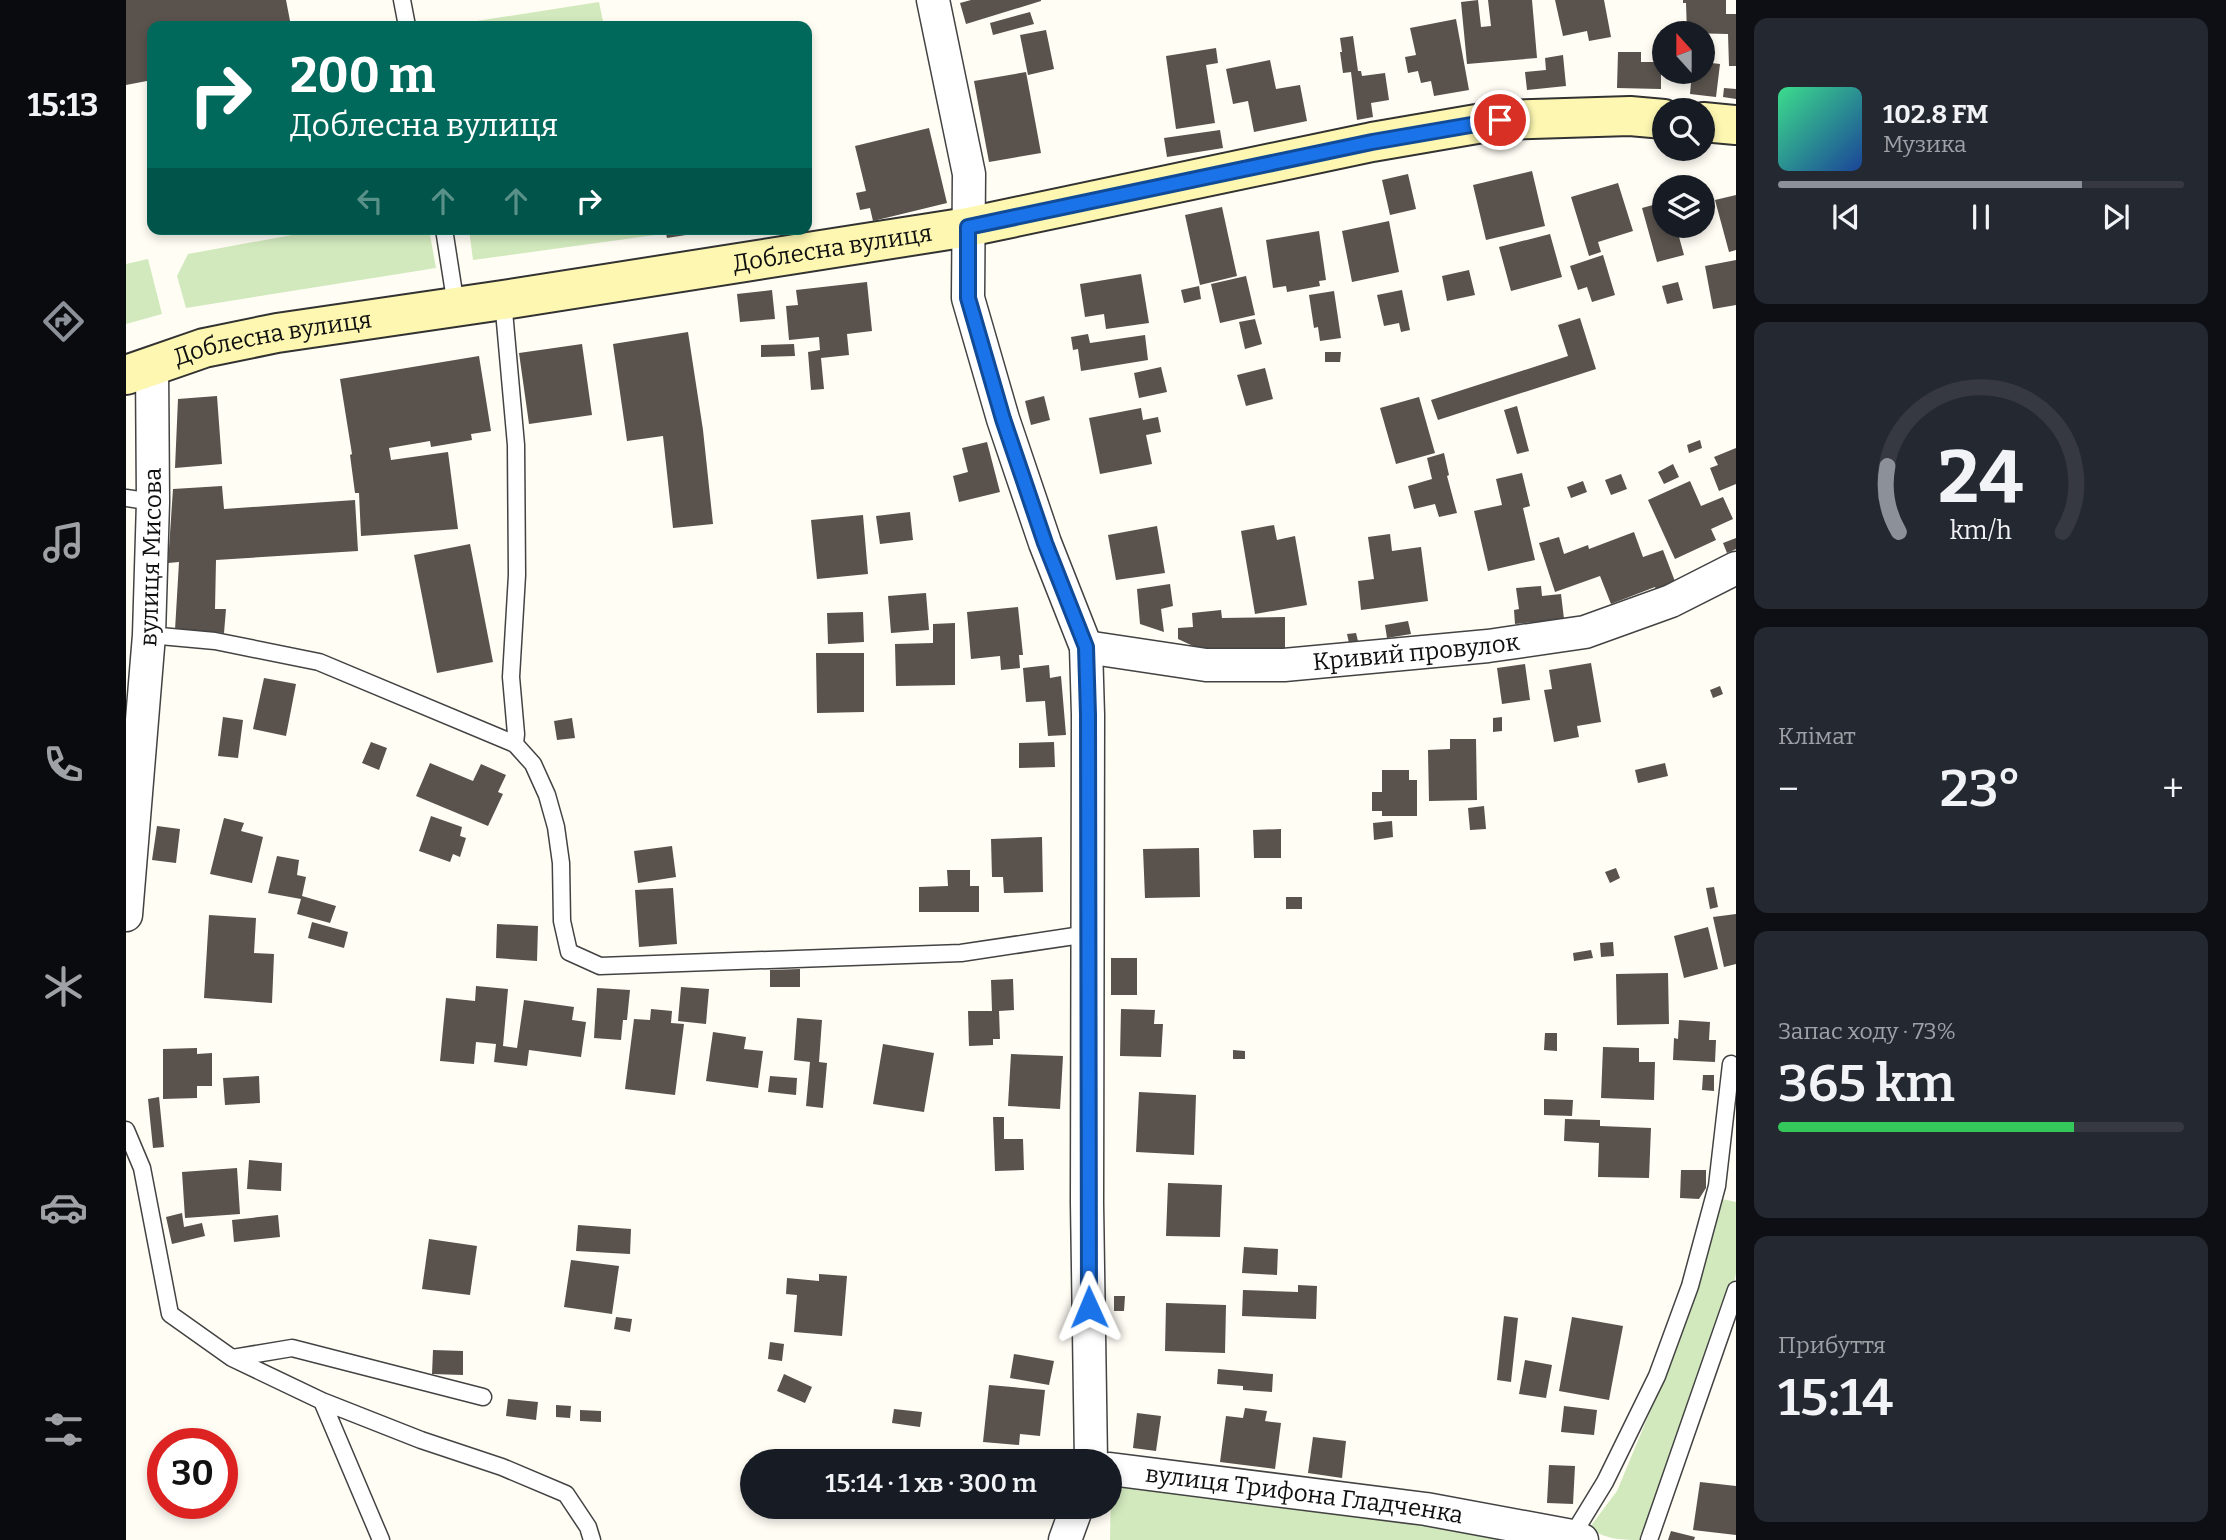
<!DOCTYPE html>
<html lang="uk">
<head>
<meta charset="utf-8">
<style>
  :root { --surface:#171b24; --page:#242831; --text:#f1f3f6; --muted:#9ea1a6; --line:#363941; --accent:#8c9099 }
  body { margin:0; font-family:Bitter,serif; background:var(--page); color:var(--text); height:100vh; display:flex; flex-direction:column; font-size:26px; white-space:nowrap }
  * { box-sizing:border-box; margin:0 }
  p { font-size:23px; color:var(--muted) }
  .icon { flex:none; width:38px; height:38px; fill:none; stroke:currentColor; stroke-width:2; stroke-linecap:round; stroke-linejoin:round }
  .map { position:relative; flex:1; overflow:hidden }
  .details { display:flex; flex-direction:column; gap:18px; padding:18px; background:#0d0f14; width:490px }
  .details>* { flex:none }
  .hud { position:absolute; left:21px; top:21px; width:665px; height:214px; border-radius:14px; box-shadow:0 4px 10px #0003; background:#00695c; color:#fff; overflow:hidden }
  .needle { width:46px; rotate:339deg }
  .tools { position:absolute; left:1526px; top:21px; display:grid; gap:14px }
  .tools a { display:grid; place-items:center; width:63px; height:63px; border-radius:50%; background:var(--surface); box-shadow:0 4px 10px #0003; font-size:35px }
  .speed { position:absolute; left:21px; top:1428px; display:flex; gap:14px; font-size:35px; font-weight:700; text-align:center }
  .speed>* { display:grid; place-content:center; width:91px; height:91px; border-radius:50%; background:var(--surface); box-shadow:0 4px 10px #0003; line-height:1 }
  .speed .limit { border:10px solid #d22; background:#fff; color:#111 }
  .pin { position:absolute; display:grid; place-items:center; width:60px; height:60px; color:#fff; margin:-30px; border:4px solid #fff; border-radius:50%; box-shadow:0 2px 7px #0007 }
  .me { position:absolute; width:77px; margin:-38px; rotate:359deg; stroke-linejoin:round; filter:drop-shadow(0 0 5px #0008) }
  .turn { display:flex; align-items:center; gap:24px; height:147px; padding:0 28px; font-size:32px }
  .turn .icon { width:91px; height:91px; stroke-width:2.5 }
  .turn b { display:block; font-size:49px; line-height:60px }
  .lanes { display:flex; align-items:center; height:66px; padding:0 28px; background:#0003; justify-content:center; gap:35px; direction:ltr }
  .lanes .off { opacity:.35 }
  .big { font-size:52px; font-weight:600; line-height:1.1 }
  .details .widget { flex:1; display:flex; flex-direction:column; justify-content:center; gap:10px; min-width:0; padding:0 24px; border-radius:14px; background:var(--page) }
  .details .dial { align-items:center; gap:0 }
  .dial svg { height:182px; overflow:visible; fill:none; stroke:var(--line); stroke-width:7; stroke-linecap:round; text-anchor:middle }
  .dial text { fill:var(--text); stroke:none }
  .song { display:flex; align-items:center; gap:21px }
  .cover { width:84px; height:84px; border-radius:10px; background:linear-gradient(135deg,hsl(150 70% 55%),hsl(220 70% 35%)) }
  .played { height:7px; border-radius:4px; background:linear-gradient(90deg,var(--accent) 75%,var(--line) 75%) }
  .keys { display:flex; justify-content:space-around; direction:ltr }
  .heat { display:flex; justify-content:space-between; align-items:center; font-size:38px; direction:ltr }
  .charge { height:10px; border-radius:5px; background:linear-gradient(90deg,#34c759 73%,var(--line) 0) }
  .trip { position:absolute; left:614px; top:1449px; width:382px; height:70px; border-radius:35px; background:var(--surface); box-shadow:0 4px 10px #0003; font-weight:600; line-height:70px; text-align:center }
  main { display:flex; flex:1; min-height:0 }
  .tab-bar { display:flex; flex-direction:column; width:126px; justify-content:space-around; align-items:center; background:#090b0e; color:var(--muted) }
  .tab-bar .icon { width:49px; height:49px }
  .tab-bar .selected { color:var(--accent) }
  .tab-bar b { font-size:32px; color:var(--text) }
  .map>svg:first-child { display:block }
  .green { fill:#d2e9bd }
  .building { fill:#59524d }
  .lines { fill:none; stroke-linecap:round; stroke-linejoin:round }
  .lane-casing { stroke:#434343; stroke-width:19 }
  .street-casing { stroke:#434343; stroke-width:35 }
  .secondary-casing { stroke:#323232; stroke-width:42 }
  .lane { stroke:#fff; stroke-width:16 }
  .street { stroke:#fff; stroke-width:32 }
  .secondary { stroke:#fdf7b1; stroke-width:38 }
  .route-casing { stroke:#114b97; stroke-width:18 }
  .route { stroke:#1a73e8; stroke-width:12 }
  .labels { text-anchor:middle; dominant-baseline:central; stroke-width:7; stroke-linejoin:round; paint-order:stroke }
  .street-label { font-size:24px; fill:#101010; stroke:#fff }
</style>
</head>
<body>
<main>
<nav class="tab-bar">
<b>15:13</b>
<svg class="icon selected" aria-label="directions" viewBox="0 0 24 24"><path d="M12 3l9 9-9 9-9-9zM9 14v-3h6M13 9l2 2-2 2"/></svg>
<svg class="icon" aria-label="music" viewBox="0 0 24 24"><path d="M9 18V5l10-2v13"/><circle cx="6" cy="18" r="3"/><circle cx="16" cy="16" r="3"/></svg>
<svg class="icon" aria-label="phone" viewBox="0 0 24 24"><path d="M5 4h4l2 5-3 2q2 4 5 5l2-3 5 2v4C11 20 4 13 5 4z"/></svg>
<svg class="icon" aria-label="climate" viewBox="0 0 24 24"><path d="M12 3v18M4 7l16 10M4 17L20 7"/></svg>
<svg class="icon" aria-label="car" viewBox="0 0 24 24"><path d="M5 17H2v-5l4-1 3-4h7l3 4 3 1v5h-3M9 17h6M6 11h13"/><circle cx="7" cy="17" r="2"/><circle cx="17" cy="17" r="2"/></svg>
<svg class="icon" aria-label="filters" viewBox="0 0 24 24"><path d="M4 7h16M4 17h16"/><circle cx="9" cy="7" r="2"/><circle cx="15" cy="17" r="2"/></svg>
</nav>
<div class="map">
<svg width="1610" height="1540" viewBox="0 0 1610 1540">
  <rect width="100%" height="100%" fill="#fffdf4"/>
  <path class="green" d="M473,2l5,24h-159z
    M199,229h104l7,39 -250,40 -9,-32 11,-22z
    M343,229h184l2,6 -182,25z
    M22,259l14,55 -36,10v-60z
    M1596,1199l14,3v71l-2,10 -91,257c-18,0 -40,0 -53,-13l27,-36 47,-113z
    M985,1482l315,39 80,19h-396z"/>
  <path class="building" d="M0,0h160l5,26h-139v54l-26,5z
    M845,0h70v1l-75,23 -6,-21z
    M1352,0l3,27 10,-1 -3,-26h44l5,58 -70,6 -6,-62z
    M1429,0h49l7,37 -22,4 -2,-10 -24,5z
    M1557,0h43v14h10v52h-7l-1,-32 -41,-1 -1,-30h-3z
    M904,12l4,12 -41,11 -3,-12z
    M1330,19l13,71 -35,6 -3,-15 -10,2 -3,-12 -10,2 -3,-16 11,-2 -6,-27z
    M920,30l8,39 -26,6 -8,-40z
    M1227,36l5,35h3l1,5 23,-3 4,27 -18,3 2,14 -16,3 -6,-48 -8,1 -3,-21h2l-2,-14z
    M1090,48l2,15 -12,2 9,58 -39,6 -10,-73z
    M1492,52h23v10h20v27l-44,-1z
    M1437,55l3,31 -39,4 -2,-18 21,-2 -1,-12z
    M1144,60l6,29 24,-4 7,36 -53,11 -6,-31 -15,3 -7,-35z
    M1577,62l17,2 -4,33 -26,-3 2,-22h11z
    M900,72l15,81 -52,9 -15,-81z
    M1598,88l12,1v10l-13,-2z
    M803,128l18,75 -74,18 -3,-13 -10,2 -4,-17 10,-2 -11,-45z
    M1094,130l3,18 -56,9 -3,-19z
    M1406,171l13,55 -59,14 -13,-55z
    M1282,174l8,35 -26,6 -8,-35z
    M1492,183l15,48 -35,11 3,10 -12,4 -18,-59z
    M1610,195v55l-7,2 -14,-52z
    M1538,202v24h12l8,29 -27,7 -15,-54z
    M1096,207l15,69 -37,9 -15,-70z
    M1263,221l10,51 -47,10 -10,-51z
    M539,229h46v2l-44,7z
    M1193,231l7,49 -7,1 1,5 -33,6 -1,-6 -13,2 -7,-48z
    M1424,234l12,43 -51,14 -12,-44z
    M1477,255l12,40 -23,7 -5,-15 -9,3 -8,-24z
    M1610,260v45l-23,4 -8,-43z
    M1343,270l6,25 -28,6 -5,-25z
    M1015,274l8,49 -43,6 -2,-15 -19,3 -5,-33z
    M1120,276l9,39 -35,8 -9,-39z
    M741,282l5,49 -25,3 2,21 -28,3 3,31 -13,1 -3,-38 12,-2 -1,-13 -30,3 -3,-34 12,-1 -2,-15z
    M1552,282l5,18 -16,4 -5,-18z
    M1073,286l2,13 -17,4 -3,-13z
    M646,290l3,29 -35,3 -3,-28z
    M1276,290l8,40 -9,2 -2,-9 -15,3 -7,-31z
    M1208,291l7,47 -21,3 -2,-14 -4,1 -5,-33z
    M1454,318l16,51 -158,51 -7,-20 137,-44 -10,-31z
    M1129,319l7,25 -17,5 -6,-27z
    M562,332l15,98 10,94 -40,4 -10,-92 -36,5 -14,-97z
    M962,334l2,9 55,-8 3,25 -67,11 -3,-22 -5,1 -2,-13z
    M456,344l10,71 -63,9 -10,-71z
    M668,344l1,12 -34,1v-12z
    M1199,352h16l-1,10h-15z
    M353,356l12,75 -20,3 1,6 -41,7 -1,-6 -41,7 2,12 57,-8 10,77 -97,7 -2,-43h-4l-5,-38 2,-1 -12,-75z
    M1035,367l6,25 -28,6 -5,-25z
    M1139,368l8,31 -27,7 -9,-31z
    M91,396l5,68 -47,4 3,-69z
    M918,396l6,24 -19,5 -6,-24z
    M1293,397l16,56 -39,11 -16,-56z
    M1391,406l12,45 -12,3 -13,-44z
    M1015,408l2,12 15,-3 3,15 -15,3 6,29 -52,10 -11,-56z
    M1574,440l2,8 -13,5 -2,-8z
    M861,442l13,50 -41,10 -6,-26 15,-4 -6,-24z
    M1610,448v36l-17,7 -9,-23 8,-3 -4,-8z
    M1318,453l5,22 -2,1 10,37 -18,4 -4,-13 -21,5 -6,-23 24,-7 -5,-21z
    M1547,464l6,13 -15,7 -6,-12z
    M1396,473l8,33 -7,2 12,52 -47,11 -14,-60 28,-6 -6,-26z
    M1495,474l6,15 -16,6 -6,-15z
    M1457,481l4,11 -16,6 -4,-11z
    M1564,481l11,25 22,-9 10,22 -22,10 5,11 -41,19 -27,-59z
    M96,486l2,23 131,-9 3,51 -142,9 -1,49h11l-2,24 -49,-3 4,-68 -11,1 5,-74z
    M784,512l3,28 -33,4 -4,-28z
    M737,515l5,59 -51,5 -6,-59z
    M1148,525l3,15 18,-4 12,69 -52,9 -14,-83z
    M1031,526l8,47 -49,7 -8,-45z
    M1508,532l9,25 20,-7 13,34 -19,8 -2,-5 -44,17 -11,-28 -45,16 -16,-49 20,-6 5,17 24,-9 1,4z
    M1264,534l2,17 29,-4 7,54 -67,9 -3,-29 16,-2 -6,-42z
    M1610,538v11l-9,4 -4,-10z
    M344,544l23,118 -56,11 -23,-118z
    M1044,584l3,22 -12,3 3,23 -24,-8 -3,-35z
    M1415,586l1,10 19,-2 3,25 -49,5 -1,-14 5,-1 -3,-21z
    M800,593l3,37 -38,3 -3,-37z
    M892,607l5,48h-4l1,13 -19,2 -1,-14 -29,3 -4,-47z
    M1095,610l1,8 63,-1v33l-81,1 -26,-12v-11l15,-1 -1,-14z
    M737,612l1,30 -36,2 -1,-31z
    M1282,621l3,13 -24,4 -2,-13z
    M829,623v62l-59,1 -1,-42 38,-1v-19z
    M1230,633l2,8 -9,2 -2,-9z
    M690,653h48v59l-47,1z
    M1465,663l10,59 -24,4 2,11 -25,5 -10,-52 8,-1 -3,-19z
    M1399,664l5,36 -28,4 -5,-36z
    M923,665l1,13 11,-2 5,59 -18,1 -3,-35 -19,1 -3,-34z
    M138,678l32,6 -10,52 -33,-7z
    M1594,686l3,8 -10,4 -3,-8z
    M97,717l20,3 -5,38 -20,-2z
    M1376,717v14l-9,1v-14z
    M446,718l3,20 -18,2 -3,-19z
    M1324,739h26l1,61 -48,1 -1,-51 22,-1z
    M245,742l16,6 -8,22 -17,-7z
    M928,742l1,25 -36,1v-25z
    M304,763l43,18 8,-17 25,11 -8,17 5,2 -15,32 -72,-30z
    M1539,763l3,13 -30,7 -3,-13z
    M1256,770h27v10h8v36h-35v-5h-10v-19h10z
    M1358,806l2,23 -16,1 -2,-22z
    M305,816l31,11 -2,9 6,2 -6,19 -7,-3 -3,8 -31,-11z
    M98,818l20,5 -3,8 22,6 -11,46 -42,-9z
    M1266,821l1,16 -19,3 -1,-17z
    M31,826l23,3 -4,34 -24,-3z
    M1155,829v29h-27l-1,-28z
    M916,837l1,55 -39,1 -1,-16h-11l-1,-38z
    M546,846l4,31 -38,6 -4,-32z
    M1073,848l1,49 -55,1 -2,-49z
    M151,856l22,4 -2,15 9,2 -4,19 34,10 -6,17 -33,-9 4,-15 -33,-6z
    M1490,868l4,10 -10,5 -5,-11z
    M821,870h23v16h9v26h-60v-25l29,-1z
    M1588,887l4,20 -8,2 -4,-21z
    M547,888l4,56 -38,3 -4,-57z
    M1160,897h16v12h-16z
    M1610,914v50l-12,3 -11,-50z
    M83,915l47,3 -2,35 20,1 -2,49 -68,-5z
    M186,922l36,10 -4,16 -36,-10z
    M371,924l41,2 -1,35 -41,-3z
    M1582,927l10,42 -34,9 -10,-42z
    M1487,942l1,14 -13,1 -1,-14z
    M1465,950l2,8 -19,3 -1,-8z
    M985,958h26v37h-26z
    M674,969v18h-30v-17z
    M1542,973l1,51 -52,1 -1,-51z
    M887,979l1,31 -15,1 1,28h-7v6l-24,1 -1,-35h24l-1,-31z
    M350,986l32,3 -5,57 14,2 7,-48 50,7 -2,13 14,2 -5,35 -52,-7 -2,16 -33,-4 2,-18 -20,-2 -2,22 -34,-3 6,-63 29,3z
    M555,987l28,2 -3,35 -28,-3z
    M471,988l33,2 -3,30h-4l-2,20 -27,-2z
    M525,1009l21,2 -1,12 13,1 -9,71 -50,-6 9,-70 16,1z
    M995,1009l34,1 -1,14h9l-2,33 -41,-1z
    M671,1018l25,2 -3,42 8,1 -4,45 -17,-2 4,-44 -16,-2z
    M1553,1020l31,2 -1,18h7l-1,22 -42,-2 1,-22 4,1z
    M587,1032l33,5 -2,12 19,2 -5,37 -52,-7z
    M1419,1033h12v18l-13,-1z
    M757,1044l51,9 -10,59 -51,-8z
    M1477,1047l36,1v14h16l-1,38 -53,-2z
    M71,1048v6l15,-1v33h-15v12l-34,1v-50z
    M1107,1050l12,1v8h-12z
    M885,1054l52,2 -3,53 -52,-3z
    M1577,1075h11v16l-12,-1z
    M133,1076l1,27 -35,2 -2,-27z
    M644,1076l27,2 -1,17 -28,-3z
    M1013,1092l57,3 -2,60 -58,-3z
    M33,1097l5,50 -11,1 -5,-49z
    M1418,1099l29,1 -1,16 -28,-1z
    M867,1117h11v22h19l1,31 -29,1z
    M1439,1119l35,1v6l51,2 -2,50 -51,-1 1,-34 -35,-2z
    M123,1160l33,3 -1,28 -34,-2z
    M111,1168l3,46 -55,4 -3,-46z
    M1555,1170h25v18l-7,11 -19,-1z
    M1042,1183l54,2 -2,52 -54,-1z
    M56,1213l2,14 18,-4 3,13 -33,8 -6,-27z
    M152,1215l2,22 -46,5 -2,-22z
    M452,1225l53,4 -1,25 -54,-3z
    M303,1239l48,7 -7,49 -48,-6z
    M1118,1247l34,2 -1,26 -35,-2z
    M445,1260l48,6 -7,48 -48,-7z
    M693,1274l28,2 -5,60 -48,-4 3,-37 -11,-1 1,-16 32,3z
    M1172,1285l19,1 -1,33 -74,-3 1,-26 55,2z
    M988,1296h11l-1,15h-10z
    M1040,1303l60,2 -1,48 -60,-2z
    M1378,1316l14,2 -7,64 -14,-2z
    M490,1317l16,2 -2,13 -16,-3z
    M1446,1317l51,9 -14,74 -50,-9z
    M644,1342l14,2 -2,17 -14,-2z
    M307,1350l30,1v24l-31,-1z
    M888,1354l40,7 -5,24 -39,-7z
    M1399,1360l27,5 -6,33 -27,-4z
    M1092,1369l55,5 -1,18 -29,-2v-4l-26,-2z
    M658,1374l28,13 -7,16 -28,-12z
    M863,1385l56,5 -5,46 -20,-2 -1,11 -36,-3z
    M382,1399l30,3 -2,18 -30,-4z
    M430,1405l15,1 -1,12 -14,-1z
    M1438,1406l33,4 -3,25 -33,-3z
    M1119,1408l22,3 -2,10 16,2 -6,46 -55,-7 6,-46 17,2z
    M768,1409l28,3 -2,15 -28,-4z
    M454,1410l21,1v11l-21,-1z
    M1011,1413l24,3 -5,35 -23,-3z
    M1187,1437l33,4 -4,37 -34,-5z
    M1423,1465l26,1 -2,38 -26,-1z
    M1574,1482l36,4v49l-43,-5z
    M1545,1531l24,6 -1,3h-26z"/>
  <g class="lines">
    <defs>
      <path id="lane" d="M276,0l5,26
        M318,229l12,77
        M377,300l13,145 1,130 -6,102 5,57 -1,10
        M0,498l27,4
        M23,635l66,6 104,21 196,82 18,20 14,31 9,32 5,36 1,58 7,31 31,14 361,-13 127,-19
        M0,1130l16,38 28,146 62,44 60,-10 191,49
        M106,1358l90,43 99,39 81,27 64,27 22,33 4,13
        M196,1401l59,139
        M1446,1536l33,-54 52,-106 33,-90 27,-100 14,-122
        M1523,1540l87,-250"/>
      <g id="street">
        <path d="M807,0l36,174 -1,124 35,121 42,124 41,104 2,68 -1,488 4,258"/>
        <path id="s1" d="M960,647l120,18h78l204,-19 97,-14 86,-31 65,-33"/>
        <path id="s2" d="M0,915l23,-280 4,-133 -1,-136"/>
        <path id="s3" d="M984,1469l316,40 146,27 10,4"/>
        <path d="M939,1540l12,-33"/>
      </g>
      <g id="secondary">
        <path d="M1577,122l33,3"/>
        <path id="s4" d="M0,375l78,-27 73,-15 226,-33 465,-73 404,-85 128,-22 130,-4 34,3"/>
      </g>
    </defs>
    <use href="#lane" class="lane-casing"/>
    <use href="#street" class="street-casing"/>
    <use href="#secondary" class="secondary-casing"/>
    <use href="#lane" class="lane"/>
    <use href="#street" class="street"/>
    <use href="#secondary" class="secondary"/>
  </g>
  <g class="lines">
    <defs>
      <path id="route" d="M963,1307l-1,-592 -2,-68 -41,-104 -42,-124 -35,-121v-71l404,-85 128,-22"/>
    </defs>
    <use href="#route" class="route-casing"/>
    <use href="#route" class="route"/>
  </g>
  <g class="labels">
    <g class="street-label">
      <text stroke="none"><textPath href="#s4" startOffset="719">Доблесна вулиця</textPath></text>
      <text stroke="none"><textPath href="#s4" startOffset="152">Доблесна вулиця</textPath></text>
      <text stroke="none"><textPath href="#s2" startOffset="359">вулиця Мисова</textPath></text>
      <text stroke="none"><textPath href="#s1" startOffset="332">Кривий провулок</textPath></text>
      <text stroke="none"><textPath href="#s3" startOffset="196">вулиця Трифона Гладченка</textPath></text>
    </g>
  </g>
</svg>
<div class="tools">
<a><svg class="needle" viewBox="-14 -14 28 28"><path d="M0-13l5 13h-10z" fill="#e53935"/><path d="M0 13l5-13h-10z" fill="#9ea1a6"/></svg></a>
<a><svg class="icon" aria-label="search" viewBox="0 0 24 24"><circle cx="10" cy="10" r="6"/><path d="M15 15l6 6"/></svg></a>
<a><svg class="icon" aria-label="layers" viewBox="0 0 24 24"><path d="M12 4l9 5-9 5-9-5zM3 14l9 5 9-5"/></svg></a>
</div>
<div class="speed"><div class="limit">30</div></div>
<div class="pin" style="left:1374px;top:120px;background:#d93025"><svg class="icon" aria-label="arrive" viewBox="0 0 24 24"><path d="M6 21V4h12l-3 4 3 4H6"/></svg></div>
<svg class="me" style="left:963px;top:1307px" viewBox="-20 -20 40 40"><path d="M0-17L14 15 0 8-14 15z" fill="#1a73e8" stroke="#fff" stroke-width="4"/></svg>
<div class="trip">15:14 · 1 хв · 300 m</div>
<div class="hud">
<div class="turn"><svg class="icon" aria-label="right" viewBox="0 0 24 24"><path d="M7 20v-9h11M14 6l5 5-5 5"/></svg><div><b>200 m</b>Доблесна вулиця</div></div>
<div class="lanes"><svg class="icon off" aria-label="left" viewBox="0 0 24 24"><path d="M17 20v-9H6M10 6l-5 5 5 5"/></svg><svg class="icon off" aria-label="ahead" viewBox="0 0 24 24"><path d="M12 20V5M6 11l6-6 6 6"/></svg><svg class="icon off" aria-label="ahead" viewBox="0 0 24 24"><path d="M12 20V5M6 11l6-6 6 6"/></svg><svg class="icon" aria-label="right" viewBox="0 0 24 24"><path d="M7 20v-9h11M14 6l5 5-5 5"/></svg></div>
</div>
</div>
<section class="details">
<div class="widget">
<div class="song"><i class="cover"></i><div><b>102.8 FM</b><p>Музика</p></div></div>
<div class="played"></div>
<div class="keys"><svg class="icon" aria-label="previous" viewBox="0 0 24 24"><path d="M18 5L8 12l10 7zM5 5v14"/></svg><svg class="icon" aria-label="pause" viewBox="0 0 24 24"><path d="M8 5v14M16 5v14"/></svg><svg class="icon" aria-label="next" viewBox="0 0 24 24"><path d="M6 5l10 7-10 7zM19 5v14"/></svg></div>
</div>
<div class="widget dial"><svg viewBox="0 0 100 80">
<path d="M14 69A42 42 0 1 1 86 69"/>
<path d="M14 69A42 42 0 0 1 9 40" stroke="#8c9099"/>
<text x="50" y="56" font-size="32" font-weight="700">24</text>
<text x="50" y="72" font-size="11">km/h</text>
</svg></div>
<div class="widget"><p>Клімат</p>
<div class="heat"><a>−</a><b class="big">23°</b><a>+</a></div>
</div>
<div class="widget"><p>Запас ходу · 73%</p><b class="big">365 km</b><div class="charge"></div></div>
<div class="widget"><p>Прибуття</p><b class="big">15:14</b></div>
</section>
</main>
</body>
</html>
